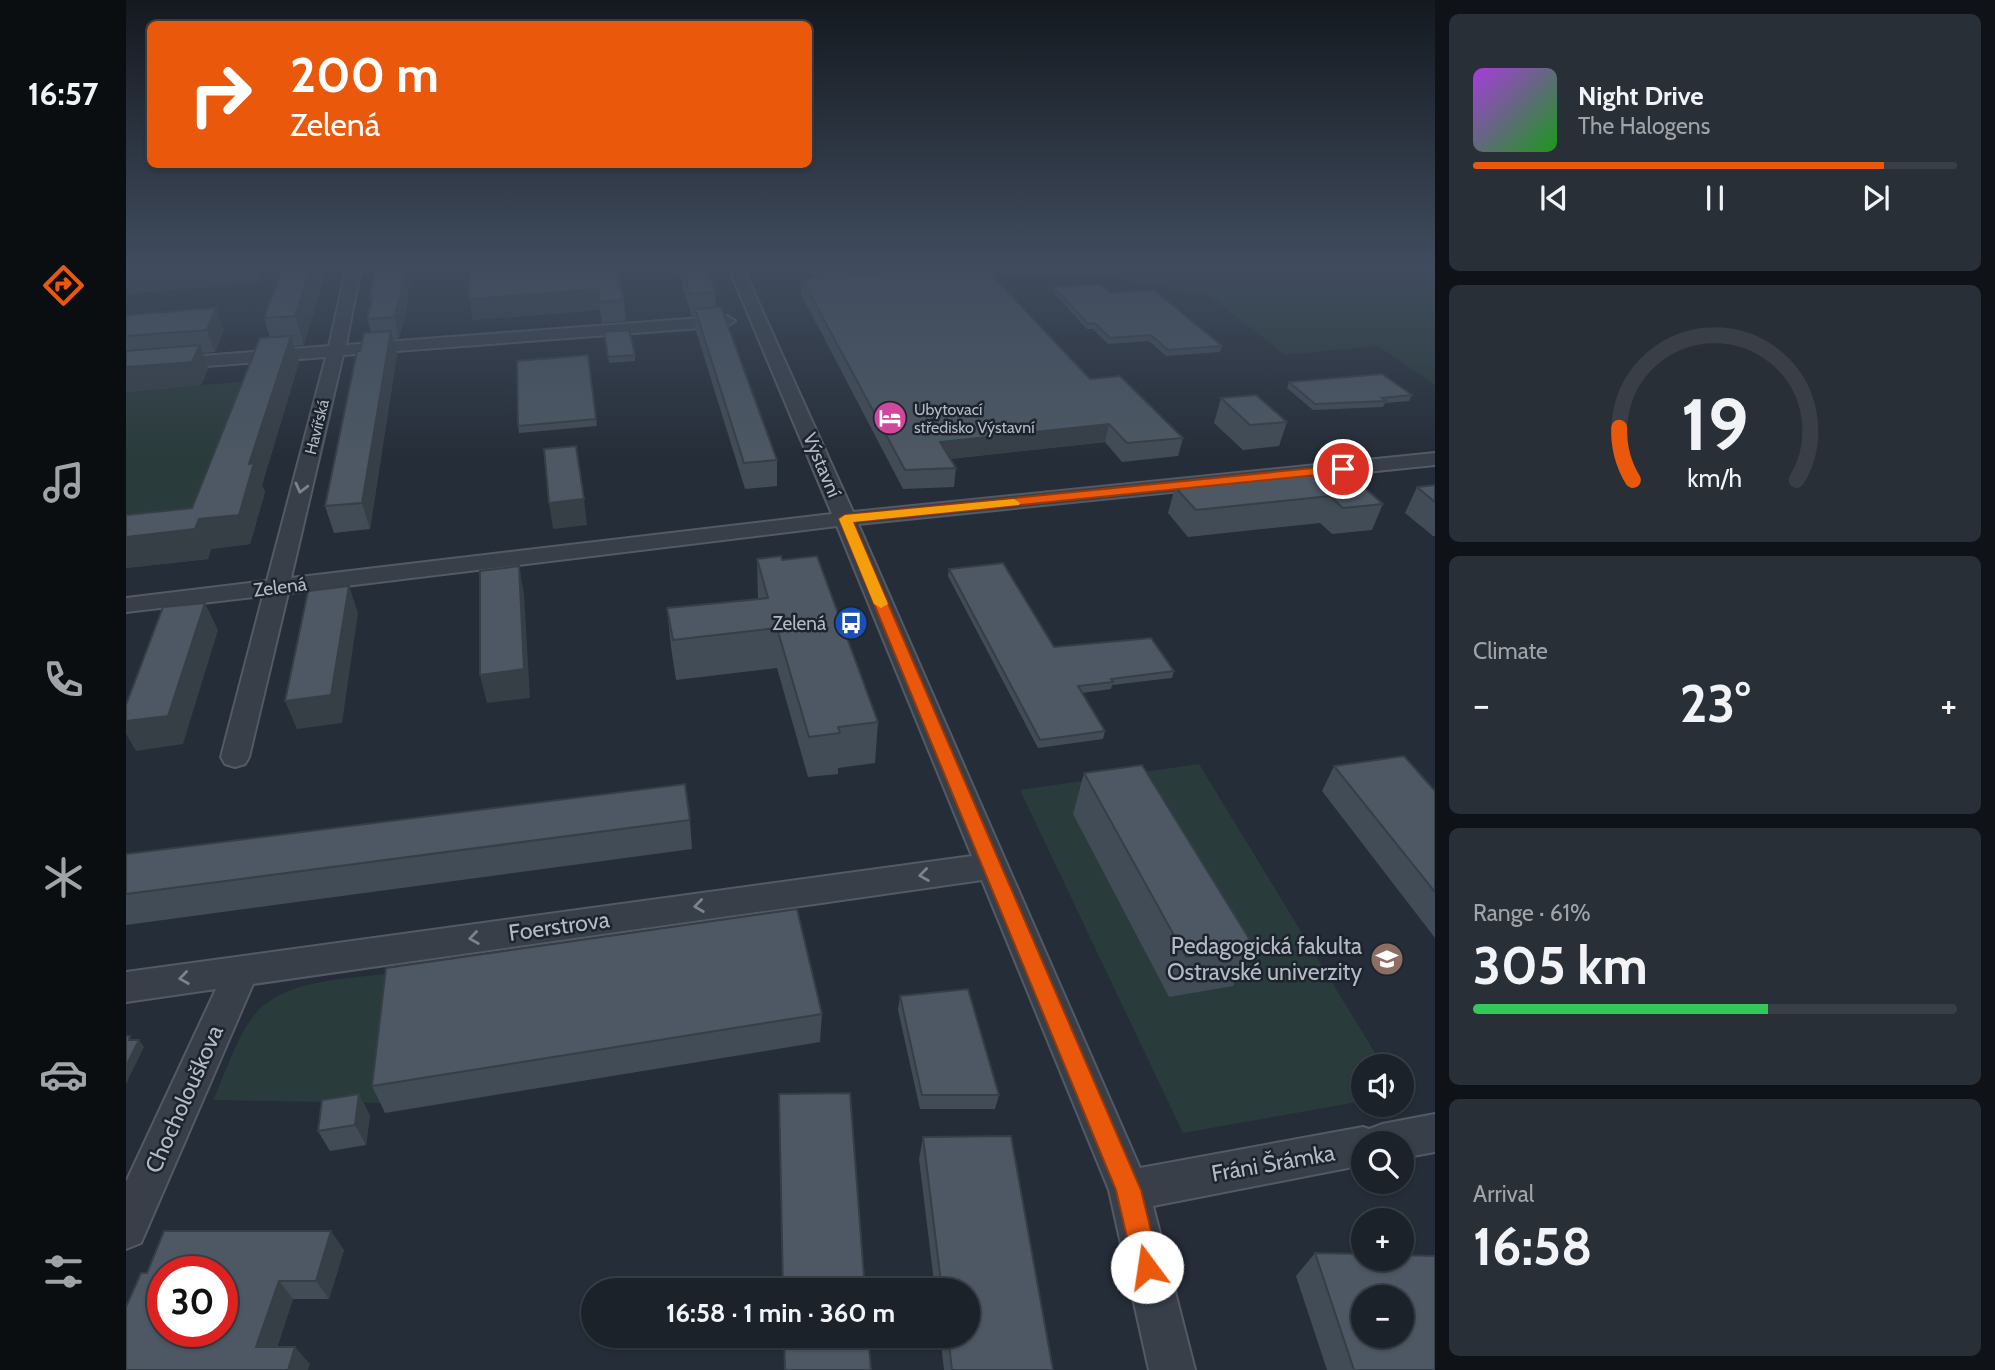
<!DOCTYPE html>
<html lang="en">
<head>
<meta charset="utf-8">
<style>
  :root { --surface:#1c222a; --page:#292f36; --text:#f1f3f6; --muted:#a0a4a8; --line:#3a3f47; --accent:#ea580c }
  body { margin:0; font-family:Cabin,sans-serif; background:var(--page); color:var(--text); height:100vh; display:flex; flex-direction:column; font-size:26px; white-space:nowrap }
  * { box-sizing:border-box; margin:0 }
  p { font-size:23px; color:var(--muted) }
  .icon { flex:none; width:38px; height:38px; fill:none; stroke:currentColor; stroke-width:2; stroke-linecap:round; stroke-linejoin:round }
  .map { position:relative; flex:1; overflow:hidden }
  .panel { display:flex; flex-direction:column; gap:14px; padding:14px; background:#0f1317; width:560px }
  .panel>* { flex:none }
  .top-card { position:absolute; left:21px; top:21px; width:665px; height:147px; border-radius:10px; box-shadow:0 2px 5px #0004,0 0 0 2px var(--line); background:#ea580c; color:#fff; overflow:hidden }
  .tools { position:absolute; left:1225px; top:1054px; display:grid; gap:14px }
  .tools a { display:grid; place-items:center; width:63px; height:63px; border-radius:50%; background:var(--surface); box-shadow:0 2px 5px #0004,0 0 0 2px var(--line); font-size:35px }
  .speed { position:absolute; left:21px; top:1256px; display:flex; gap:14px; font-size:35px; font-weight:700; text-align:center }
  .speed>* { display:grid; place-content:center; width:91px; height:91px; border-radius:50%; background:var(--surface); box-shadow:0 2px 5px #0004,0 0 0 2px var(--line); line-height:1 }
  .speed .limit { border:10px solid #d22; background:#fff; color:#111 }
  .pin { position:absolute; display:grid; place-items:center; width:60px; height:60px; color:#fff; margin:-30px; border:4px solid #fff; border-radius:50%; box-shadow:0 2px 7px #0007 }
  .me { position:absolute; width:77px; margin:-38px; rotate:346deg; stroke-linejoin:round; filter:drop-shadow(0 0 5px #0008) }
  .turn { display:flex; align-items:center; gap:24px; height:147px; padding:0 28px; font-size:32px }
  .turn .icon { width:91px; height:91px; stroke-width:2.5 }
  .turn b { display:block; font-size:49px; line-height:60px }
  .big { font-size:52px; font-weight:700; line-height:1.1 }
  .panel .widget { flex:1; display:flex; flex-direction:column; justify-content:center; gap:10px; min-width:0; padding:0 24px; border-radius:10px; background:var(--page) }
  .panel .dial { align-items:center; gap:0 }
  .dial svg { height:182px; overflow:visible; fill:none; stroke:var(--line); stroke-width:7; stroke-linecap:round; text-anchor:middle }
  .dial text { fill:var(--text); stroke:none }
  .song { display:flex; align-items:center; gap:21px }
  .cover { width:84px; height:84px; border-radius:10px; background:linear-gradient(135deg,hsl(280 70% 55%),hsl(120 70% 35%)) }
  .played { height:7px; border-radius:4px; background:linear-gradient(90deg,var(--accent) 85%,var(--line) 85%) }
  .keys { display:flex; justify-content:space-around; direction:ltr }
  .heat { display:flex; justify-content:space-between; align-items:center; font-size:38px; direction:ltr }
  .charge { height:10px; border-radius:5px; background:linear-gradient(90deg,#34c759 61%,var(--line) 0) }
  .trip { position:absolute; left:455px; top:1278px; width:399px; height:70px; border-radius:35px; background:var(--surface); box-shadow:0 2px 5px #0004,0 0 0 2px var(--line); font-weight:700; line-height:70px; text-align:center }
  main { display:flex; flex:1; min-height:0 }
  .menu { display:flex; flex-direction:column; width:126px; justify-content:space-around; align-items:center; background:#0b0e11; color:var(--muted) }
  .menu .icon { width:49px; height:49px }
  .menu .current { color:var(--accent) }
  .menu b { font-size:32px; color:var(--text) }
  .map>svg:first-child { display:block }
  .green { fill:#2a3b3b }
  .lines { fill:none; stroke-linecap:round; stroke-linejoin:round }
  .street-casing { stroke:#535a64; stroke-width:4 }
  .street { fill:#383f49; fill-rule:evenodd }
  .wall { fill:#424c56 }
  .shaded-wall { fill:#363e46 }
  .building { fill:#4d5864; stroke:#363e46; stroke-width:2; fill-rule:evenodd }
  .oneway { stroke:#7c838d }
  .route { fill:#ea580c; stroke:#983908; stroke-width:2 }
  .slow { fill:#f59e0b }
  .labels { text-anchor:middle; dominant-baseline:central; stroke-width:5; stroke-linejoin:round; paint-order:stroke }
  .far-poi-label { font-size:16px; fill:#b3bac5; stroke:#1d242e; text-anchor:start }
  .far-street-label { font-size:16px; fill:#b3bac5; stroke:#1d242e }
  .street-label { font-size:19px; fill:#b3bac5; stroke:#1d242e }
  .poi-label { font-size:19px; fill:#b3bac5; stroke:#1d242e; text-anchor:end }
  .near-street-label { font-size:23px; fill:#b3bac5; stroke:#1d242e }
  .near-poi-label { font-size:23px; fill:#b3bac5; stroke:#1d242e; text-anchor:end }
</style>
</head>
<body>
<main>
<nav class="menu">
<b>16:57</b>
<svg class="icon current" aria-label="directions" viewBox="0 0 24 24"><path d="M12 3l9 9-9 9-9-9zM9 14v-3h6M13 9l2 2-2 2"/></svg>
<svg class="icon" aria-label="music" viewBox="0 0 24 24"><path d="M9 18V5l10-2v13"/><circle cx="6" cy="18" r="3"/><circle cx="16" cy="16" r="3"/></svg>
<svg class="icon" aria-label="phone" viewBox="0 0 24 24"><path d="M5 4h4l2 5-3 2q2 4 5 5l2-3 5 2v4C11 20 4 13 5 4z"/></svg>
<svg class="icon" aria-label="climate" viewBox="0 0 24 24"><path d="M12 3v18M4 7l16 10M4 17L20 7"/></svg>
<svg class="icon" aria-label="car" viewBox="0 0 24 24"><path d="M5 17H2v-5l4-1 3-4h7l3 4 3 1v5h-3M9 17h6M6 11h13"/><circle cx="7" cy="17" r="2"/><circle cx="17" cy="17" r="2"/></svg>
<svg class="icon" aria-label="filters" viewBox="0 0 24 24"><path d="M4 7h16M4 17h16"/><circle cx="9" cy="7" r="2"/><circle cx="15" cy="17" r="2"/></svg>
</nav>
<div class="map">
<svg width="1309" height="1370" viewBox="0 0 1309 1370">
  <rect width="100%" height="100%" fill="#252d38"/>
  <path class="green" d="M772,266h537v119l-57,-39 -93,9 -75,-59 -118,-23 -127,8 -18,-14 -45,3z
    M138,380l-61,158 -77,8v-155z
    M1073,764l184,302h-20v35l-180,32 -163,-343z
    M275,972l-15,131 -173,-3c12,-26 22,-59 39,-82 29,-41 103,-39 149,-46z"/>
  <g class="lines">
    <defs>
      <path id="street" d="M221,266h14l-15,79 381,-29 8,5 -8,5 -384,29 -52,223 541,-64 -104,-248h14l111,246 582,-59v12l-577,59 282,644 223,-41 6,2 13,-5 53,-10v38l-33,6v-15h-39v22l-210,41 42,164h-46l-40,-180 -127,-310 -729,104 -112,259 -15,6v-67l90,-193 -90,13v-30l846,-116 -135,-330 -549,67 -39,164 -4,7 -10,3 -10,-3 -4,-7 42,-161 -137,16v-14l141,-17 59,-224 -200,15v-10l203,-16z"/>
    </defs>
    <use href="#street" class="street-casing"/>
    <use href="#street" class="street"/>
  </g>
  <path class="wall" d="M158,266l20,79 -10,1 5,16 -37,123 3,7 -15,52 -39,5 -3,10 -82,9v-53l66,-7 78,-170 -6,-20z
    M250,266h35l-5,47 -7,25 -6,1 4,15 -27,175 -36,4 -9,-27 35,-155 11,-19 -4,-13 3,-15 -1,-6z
    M344,266l154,34 2,21 -24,2 -2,-13 -127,10 -4,-21z
    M550,266h30l9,26 1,15 61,153v26l-32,3 -49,-158 -1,-15h-3z
    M682,266h33l6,8 56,-3 -1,-5h9l272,172 -5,18 -56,6 -17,-20 -155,17 6,9 -2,19 -51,2 -102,-195 1,-15 13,-1z
    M928,287l56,6 112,53 -2,6 -54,4 -17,-15 -41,3 -15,-15h-6l-33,-36z
    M0,318l98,12 -9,22 -12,1 5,15 -7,17 -75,7z
    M478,332l31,23v6l-26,2z
    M462,355l9,71 -78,7 -1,-7z
    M1163,382l123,13 -3,6 -24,2 -2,4 -70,3 -26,-22z
    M1095,398l66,24 -8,24 -36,4 -29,-27z
    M1218,470l39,34 -11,26 -40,4 -12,-11 -132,14 -20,-24 7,-26z
    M1309,485v51h-2l-28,-23 12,-26z
    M631,559l25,1 96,162 -3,41 -37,5v6l-30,3 -31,-109 -101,12 -5,-33 -4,-39 91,-9z
    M823,569l105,78 120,24 -2,7 -60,7 -1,4 -29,4 23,38 -2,8 -65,9 -90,-172z
    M1208,766l101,25v147l-113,-147z
    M958,773l169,172 -20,41 -64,11 -96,-183z
    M564,820l2,29 -566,76v-71z
    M774,996l99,99 -4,14h-75l-22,-99z
    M696,1014l-2,28 -435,71 -13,-27z
    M244,1115l-4,30 -36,6 -12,-20z
    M797,1137l130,233h-109l-4,-35h28v-45h-33l-16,-131z
    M218,1250l-15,49h-36l-16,48 33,17 -184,-57z
    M1189,1253l120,117h-108l-31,-94z"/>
  <path class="shaded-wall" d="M56,266h81l-7,17 -130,11v-24z
    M185,266h17l-24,79 -9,-29z
    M278,266h7l-5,47 -7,25 -5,-21z
    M472,289l2,21 -127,10 -4,-21z
    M90,308l8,22 -9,22 -8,-22z
    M265,331l6,23 -27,175 -8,-26z
    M165,336l8,26 -37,123 3,7 -15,52 -39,5 -3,10 -82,9v-31l73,-18 50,-55z
    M74,345l8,23 -7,17 -75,7v-25z
    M983,424l-4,18 -167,18 2,-18z
    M458,499l3,26 -34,4 -4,-26z
    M393,566l5,28 6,104 -43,5 -7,-28z
    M223,586l9,27 -16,110 -45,6 -12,-28z
    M79,603l13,27 -35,114 -47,7 -10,-17v-13z
    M13,1040l5,7 -18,37v-18z
    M233,1094l11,21 -4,30 -11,-20z
    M205,1231l13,19 -15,49 -13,-18z
    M153,1281l14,18 -21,65 -16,-17z
    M169,1347l15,17 -2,6h-20z"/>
  <path class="building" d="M0,266h56l-56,4z
    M158,266h27l-16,50 -31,2z
    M250,266h28l-3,26 -7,25 -27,2 5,-21h-3z
    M344,266h145l9,34 -24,2 -2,-13 -129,10z
    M556,266h24l9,26 -25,2z
    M691,266h24l6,8 67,-4 -3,-4h72l107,113 30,-3 63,62 -56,5 -18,-19 -169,18 16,26 -51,2 -103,-191 22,-2z
    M974,284l10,9 44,-3 68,56 -54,4 -17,-15 -41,3 -15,-15 -7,1 -34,-37z
    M595,307l56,153 -33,3 -49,-154z
    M90,308l-9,22 -81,6v-18l2,-3z
    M503,330l6,25 -27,2 -4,-25z
    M265,331l-29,172 -37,3 32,-155h3l4,-18z
    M165,336l-42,128 5,-1 -15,52 -40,4 -4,10 -69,8v-22l66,-7 68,-170z
    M74,345l-8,17 -66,5v-16z
    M462,355l8,64 -78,7 -1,-65z
    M1256,374l30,21 -30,3 4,3 -71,3 -26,-22z
    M1130,395l31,27 -37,3 -29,-27z
    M450,446l8,53 -35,4 -5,-54z
    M1218,470l39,34 -40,4 -13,-12 -134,14 -21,-23z
    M1309,485v17l-18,-15z
    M655,556l1,4 35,-4 61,166 -40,5 2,6 -31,4 -32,-109 -104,12 -6,-32 101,-10 -11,-39z
    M877,563l51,84 97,-9 23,33 -63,8 2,3 -35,4 27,45 -65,9 -91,-171z
    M393,566l5,103 -44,6v-104z
    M223,586l-18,109 -46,6 23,-110z
    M79,603l-37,113 -42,5v-16l37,-98z
    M1278,756l31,35v101l-101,-126z
    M1016,765l111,180 -67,12 -102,-184z
    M559,784l5,36 -564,74v-40z
    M671,909l25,105 -450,72 14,-118z
    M842,989l31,106h-77l-22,-99z
    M0,1036h4l-1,4h10l-13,26z
    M724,1093l15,197h-82l-4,-196z
    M233,1094l-4,31 -37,6 4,-31z
    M885,1136l42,234h-101l-4,-35h20v-45h-26l-19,-153z
    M38,1231h167l-15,50h-37l-23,66h39l-7,23h-162v-63l15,-34h6zM37,1272h59v60h-59z
    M1189,1253l48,1v4h39v-3l33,1v114h-81zM1237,1297h39v38h-39z
    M658,1335h84l3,35h-86z"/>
  <defs><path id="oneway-chevron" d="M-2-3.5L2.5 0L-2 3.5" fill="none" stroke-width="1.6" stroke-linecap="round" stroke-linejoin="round" transform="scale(1.75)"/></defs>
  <g class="oneway">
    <use href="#oneway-chevron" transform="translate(175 488) rotate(104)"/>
    <use href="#oneway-chevron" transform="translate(798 875) rotate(172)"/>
    <use href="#oneway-chevron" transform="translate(573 906) rotate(172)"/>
    <use href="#oneway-chevron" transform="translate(348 938) rotate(172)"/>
    <use href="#oneway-chevron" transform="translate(58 978) rotate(172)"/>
  </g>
  <linearGradient id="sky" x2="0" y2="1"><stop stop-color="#14191f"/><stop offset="0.58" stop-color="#404c5e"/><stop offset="1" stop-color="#404c5e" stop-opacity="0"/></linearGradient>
  <rect width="1309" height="458" fill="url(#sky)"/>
  <path class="route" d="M1217,465l4,1v6l-494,50 288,668 19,77 -4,9 -9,4 -9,-4 -4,-9 -18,-77 -277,-671 6,-4z"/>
  <path class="slow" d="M888,499l6,4 -1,2 -166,17 35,82 -7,4 -7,-4 -35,-85 6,-4z"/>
  <defs>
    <symbol id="hotel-disc" viewBox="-11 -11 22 22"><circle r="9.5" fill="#d1479c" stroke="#1d242e"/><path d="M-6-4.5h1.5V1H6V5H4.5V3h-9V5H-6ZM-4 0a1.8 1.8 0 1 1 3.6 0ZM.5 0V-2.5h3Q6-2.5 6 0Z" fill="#fff"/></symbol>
    <symbol id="bus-disc" viewBox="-11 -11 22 22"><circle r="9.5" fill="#1a4fb4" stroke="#1d242e"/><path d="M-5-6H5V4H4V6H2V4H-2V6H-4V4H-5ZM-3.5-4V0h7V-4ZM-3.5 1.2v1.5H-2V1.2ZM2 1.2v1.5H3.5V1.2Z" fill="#fff"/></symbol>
    <symbol id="university-disc" viewBox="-11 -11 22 22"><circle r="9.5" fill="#8d6e63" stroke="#1d242e"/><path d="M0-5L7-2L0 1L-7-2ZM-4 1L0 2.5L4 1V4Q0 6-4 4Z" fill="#fff"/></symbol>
  </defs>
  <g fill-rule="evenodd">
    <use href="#hotel-disc" x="745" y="399" width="38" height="38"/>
    <use href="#bus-disc" x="706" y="604" width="38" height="38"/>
    <use href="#university-disc" x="1242" y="940" width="38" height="38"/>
  </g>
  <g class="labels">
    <g class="far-poi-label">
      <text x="788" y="409">Ubytovací<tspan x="788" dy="18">středisko Výstavní</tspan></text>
    </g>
    <g class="far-street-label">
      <text transform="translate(191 427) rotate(-76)">Havířská</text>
    </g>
    <g class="street-label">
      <text transform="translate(696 465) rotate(67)">Výstavní</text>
      <text transform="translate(154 587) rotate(-7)">Zelená</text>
    </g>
    <g class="poi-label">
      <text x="700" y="623">Zelená</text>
    </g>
    <g class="near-street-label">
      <text transform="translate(433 926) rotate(-8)">Foerstrova</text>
      <text transform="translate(58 1099) rotate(-66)">Chocholouškova</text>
      <text transform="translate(1147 1163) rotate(-10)">Fráni Šrámka</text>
    </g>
    <g class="near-poi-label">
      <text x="1236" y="946">Pedagogická fakulta<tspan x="1236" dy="26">Ostravské univerzity</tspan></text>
    </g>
  </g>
</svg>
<div class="tools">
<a><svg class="icon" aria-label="sound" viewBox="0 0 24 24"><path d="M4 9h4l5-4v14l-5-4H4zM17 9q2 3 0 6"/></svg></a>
<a><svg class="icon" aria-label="search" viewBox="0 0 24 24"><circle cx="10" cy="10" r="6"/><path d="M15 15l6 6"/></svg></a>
<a>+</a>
<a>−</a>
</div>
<div class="speed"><div class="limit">30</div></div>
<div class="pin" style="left:1217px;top:469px;background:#d93025"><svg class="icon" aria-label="arrive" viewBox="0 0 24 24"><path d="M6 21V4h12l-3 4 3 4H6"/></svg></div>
<svg class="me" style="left:1021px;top:1267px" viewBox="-20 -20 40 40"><circle r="19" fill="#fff"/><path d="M0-13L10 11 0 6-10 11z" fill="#ea580c"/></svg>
<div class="trip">16:58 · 1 min · 360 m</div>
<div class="top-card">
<div class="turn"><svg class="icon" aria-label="right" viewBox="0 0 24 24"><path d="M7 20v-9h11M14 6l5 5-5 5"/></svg><div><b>200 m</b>Zelená</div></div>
</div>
</div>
<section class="panel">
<div class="widget">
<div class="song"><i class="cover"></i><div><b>Night Drive</b><p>The Halogens</p></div></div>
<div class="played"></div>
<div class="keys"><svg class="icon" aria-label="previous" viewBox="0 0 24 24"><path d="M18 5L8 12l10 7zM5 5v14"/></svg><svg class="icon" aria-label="pause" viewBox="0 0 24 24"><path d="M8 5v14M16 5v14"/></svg><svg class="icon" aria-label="next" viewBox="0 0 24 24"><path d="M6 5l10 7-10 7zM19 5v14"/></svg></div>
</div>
<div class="widget dial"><svg viewBox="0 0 100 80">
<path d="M14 69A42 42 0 1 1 86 69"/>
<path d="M14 69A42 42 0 0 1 8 46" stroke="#ea580c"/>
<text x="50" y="56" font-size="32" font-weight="700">19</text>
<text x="50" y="72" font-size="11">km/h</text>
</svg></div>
<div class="widget"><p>Climate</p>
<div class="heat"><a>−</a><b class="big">23°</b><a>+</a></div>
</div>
<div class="widget"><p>Range · 61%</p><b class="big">305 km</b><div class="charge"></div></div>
<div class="widget"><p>Arrival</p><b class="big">16:58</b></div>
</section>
</main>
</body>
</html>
